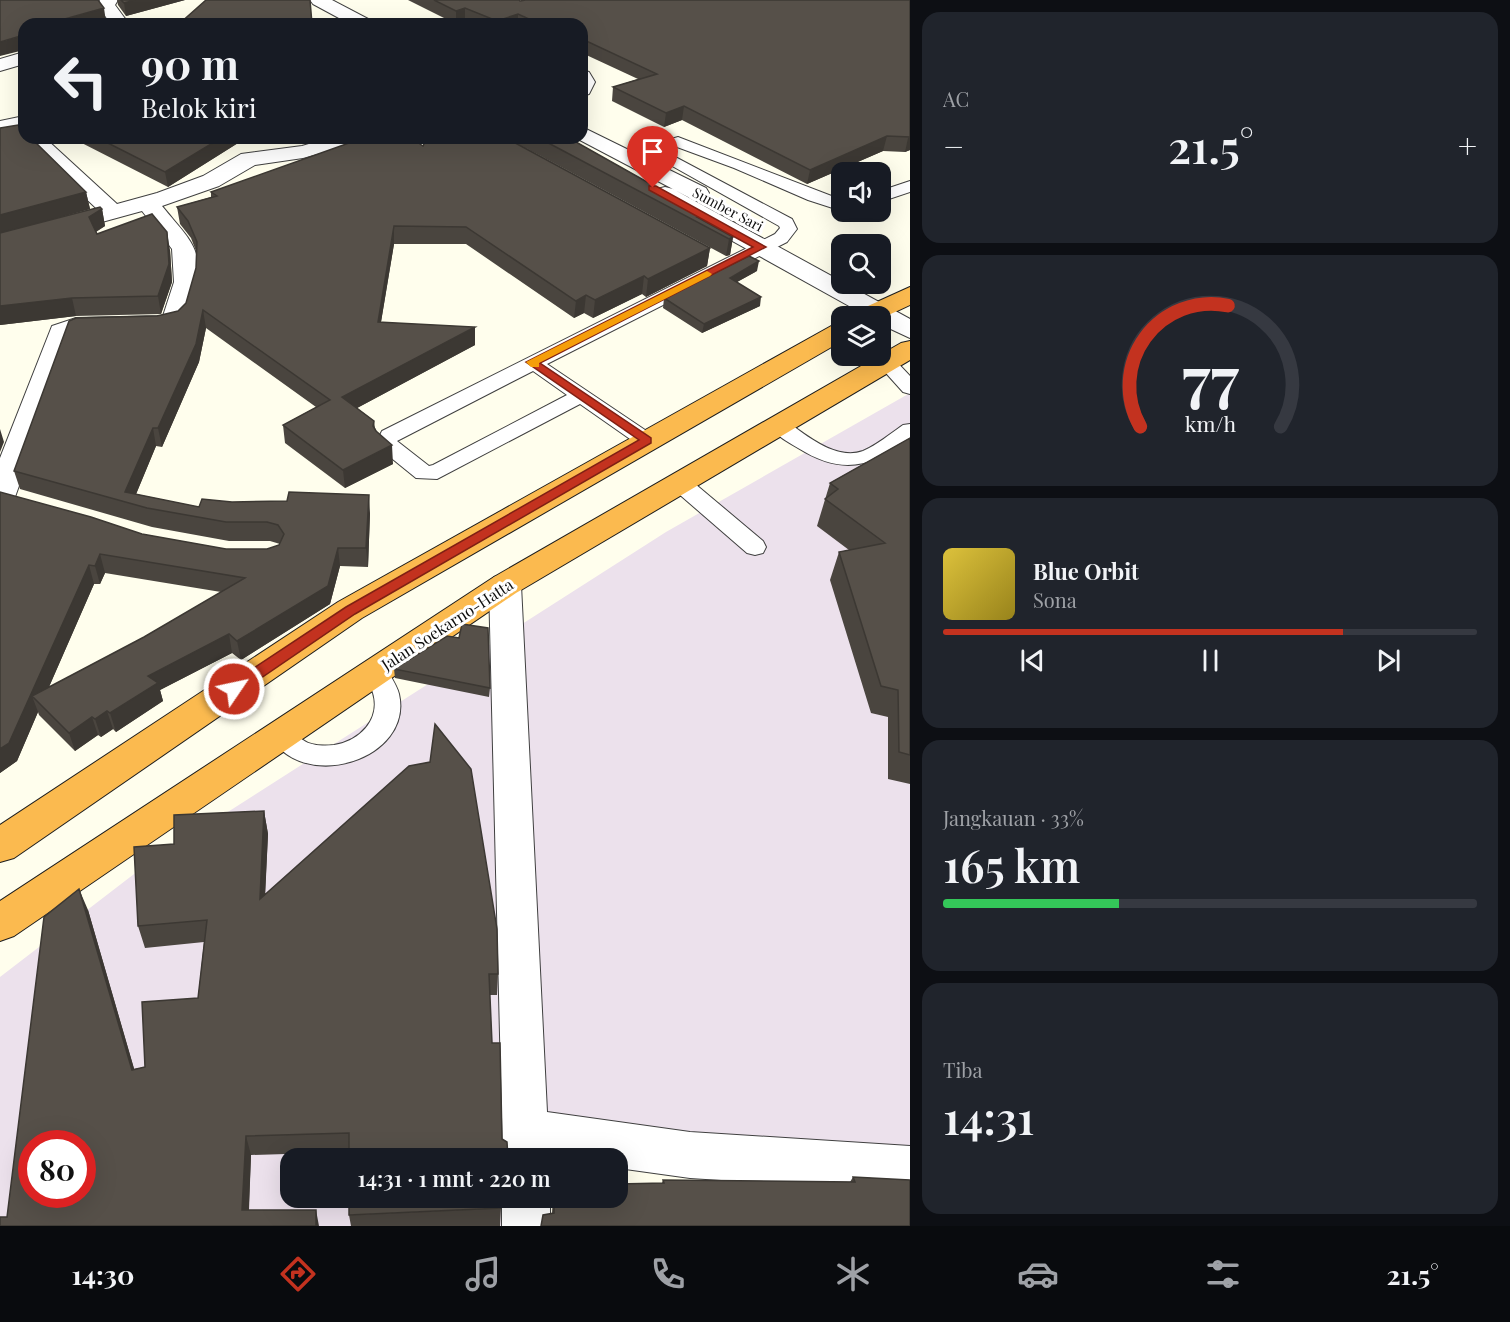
<!DOCTYPE html>
<html lang="id">
<head>
<meta charset="utf-8">
<style>
  :root { --surface:#171b24; --page:#20242c; --text:#f1f3f6; --muted:#9ea1a6; --line:#363941; --accent:#c3321f }
  body { margin:0; font-family:"Playfair Display",serif; background:var(--page); color:var(--text); height:100vh; display:flex; flex-direction:column; font-size:22px; white-space:nowrap }
  * { box-sizing:border-box; margin:0 }
  p { font-size:20px; color:var(--muted) }
  .icon { flex:none; width:33px; height:33px; fill:none; stroke:currentColor; stroke-width:2; stroke-linecap:round; stroke-linejoin:round }
  .map { position:relative; flex:1; overflow:hidden }
  .sheet { display:flex; flex-direction:column; gap:12px; padding:12px; background:#0d0f14; width:600px }
  .sheet>* { flex:none }
  .top-card { position:absolute; left:18px; top:18px; width:570px; height:126px; border-radius:18px; box-shadow:0 6px 24px #0002; background:#171b24; color:var(--text); overflow:hidden }
  .tools { position:absolute; left:831px; top:162px; display:grid; gap:12px }
  .tools a { display:grid; place-items:center; width:60px; height:60px; border-radius:12px; background:var(--surface); box-shadow:0 6px 24px #0002; font-size:30px }
  .speed { position:absolute; left:18px; top:1130px; display:flex; gap:12px; font-size:30px; font-weight:700; text-align:center }
  .speed>* { display:grid; place-content:center; width:78px; height:78px; border-radius:50%; background:var(--surface); box-shadow:0 6px 24px #0002; line-height:1 }
  .speed .limit { border:9px solid #d22; background:#fff; color:#111 }
  .pin { position:absolute; display:grid; place-items:center; width:51px; height:51px; color:#fff; margin:-62px -26px; border-radius:50% 50% 50% 0; rotate:-45deg; box-shadow:0 0 6px #0007 }
  .pin .icon { rotate:45deg }
  .me { position:absolute; width:66px; margin:-33px; rotate:56deg; stroke-linejoin:round; filter:drop-shadow(0 0 4px #0008) }
  .turn { display:flex; align-items:center; gap:21px; height:126px; padding:0 24px; font-size:27px }
  .turn .icon { width:78px; height:78px; stroke-width:2.5 }
  .turn b { display:block; font-size:42px; line-height:51px }
  .big { font-size:45px; font-weight:600; line-height:1.1 }
  .sheet .widget { flex:1; display:flex; flex-direction:column; justify-content:center; gap:9px; min-width:0; padding:0 21px; border-radius:18px; background:var(--page) }
  .sheet .dial { align-items:center; gap:0 }
  .dial svg { height:156px; overflow:visible; fill:none; stroke:var(--line); stroke-width:7; stroke-linecap:round; text-anchor:middle }
  .dial text { fill:var(--text); stroke:none }
  .song { display:flex; align-items:center; gap:18px }
  .cover { width:72px; height:72px; border-radius:9px; background:linear-gradient(135deg,hsl(50 70% 55%),hsl(50 70% 35%)) }
  .played { height:6px; border-radius:3px; background:linear-gradient(90deg,var(--accent) 75%,var(--line) 75%) }
  .keys { display:flex; justify-content:space-around; direction:ltr }
  .heat { display:flex; justify-content:space-between; align-items:center; font-size:33px; direction:ltr }
  .charge { height:9px; border-radius:4px; background:linear-gradient(90deg,#34c759 33%,var(--line) 0) }
  .trip { position:absolute; left:280px; top:1148px; width:348px; height:60px; border-radius:18px; background:var(--surface); box-shadow:0 6px 24px #0002; font-weight:600; line-height:60px; text-align:center }
  .dock { display:flex; height:96px; justify-content:space-around; align-items:center; background:#090b0e; color:var(--muted) }
  .dock .icon { width:42px; height:42px }
  .dock .on { color:var(--accent) }
  .dock b { font-size:27px; color:var(--text) }
  main { display:flex; flex:1; min-height:0 }
  .map>svg:first-child { display:block }
  .industrial { fill:#ece1ec; fill-rule:evenodd }
  .lines { fill:none; stroke-linecap:round; stroke-linejoin:round }
  .lane-casing { stroke:#404040; stroke-width:2 }
  .street-casing { stroke:#404040; stroke-width:2 }
  .highway-casing { stroke:#1e1e1e; stroke-width:2 }
  .lane { fill:#fff; fill-rule:evenodd }
  .street { fill:#fff; fill-rule:evenodd }
  .highway { fill:#fbba4f; fill-rule:evenodd }
  .wall { fill:#4a453f; fill-rule:evenodd }
  .shaded-wall { fill:#3c3833 }
  .building { fill:#565049; stroke:#3c3833; stroke-width:1.5; fill-rule:evenodd }
  .route { fill:#c3321f; stroke:#7f2014; stroke-width:1.5 }
  .slow { fill:#f59e0b }
  .labels { text-anchor:middle; dominant-baseline:central; stroke-width:6; stroke-linejoin:round; paint-order:stroke }
  .far-street-label { font-size:14px; fill:#0d0d0d; stroke:#fff }
  .street-label { font-size:16px; fill:#0d0d0d; stroke:#fff }
</style>
</head>
<body>
<main>
<div class="map">
<svg width="910" height="1226" viewBox="0 0 910 1226">
  <rect width="100%" height="100%" fill="#fffeed"/>
  <path class="industrial" d="M910,393v780l-292,-4v-11h-327v39h242l-6,29h-527v-249l151,-116 515,-329zM32,1143h50v51h-50z"/>
  <g class="lines">
    <defs>
      <path id="lane" d="M678,137l164,63v11l-34,-11 -74,-32 -57,-21 -13,4 128,68 5,10 -10,13 -240,122 107,72 3,5 -3,5 -7,2 -7,-2 -60,-42 -143,75 -21,-1 -37,-30 -3,-5 6,-12 393,-197 5,-6 -1,-2 -130,-73 2,-8zM533,371l34,24 -134,70 -4,1 -32,-25z
        M910,181v11l-30,10v-11z
        M886,356l7,2 17,18v18l-7,-2 -27,-30 3,-4z
        M779,419l7,2c20,14 50,40 77,30 14,-6 27,-17 40,-26l7,-1v15c-40,28 -67,37 -112,9 -10,-6 -23,-13 -29,-23l3,-4z
        M680,476l8,2 75,63 3,6 -3,6 -8,2 -8,-2 -75,-65 -3,-5 3,-5z
        M375,663l9,2c5,9 13,20 15,29 15,66 -98,101 -130,40l4,-7c20,-7 16,4 30,13 8,6 22,6 31,5 26,-4 47,-26 39,-52 -2,-7 -7,-15 -11,-21l4,-7z"/>
      <path id="street" d="M100,0h18l-3,5 14,19h-18l-14,-19z
        M310,0h22l38,20 3,4h-23l-37,-20z
        M24,52v12l-24,7v-12z
        M582,70l7,2 6,10 -6,12 -7,2z
        M24,116v12l-24,5v-12z
        M582,127l124,61 3,5 -3,5 -8,2 -8,-2 -114,-60h6z
        M24,136v2h21l72,66 40,-11 46,-17 38,-22 61,-8 27,-8h35l-4,4 -57,16 -48,7 -36,21 -57,20c31,38 45,44 30,97 -2,8 -4,19 -12,24 -18,10 -78,6 -100,7l-8,3 -57,160 -4,7 -11,3v-49l52,-132 24,-8 87,-2 11,-34 -2,-33 -30,-38 -142,39v-14l97,-27 -71,-67 -4,-4z
        M665,187l8,2 237,130v19l-30,-14v-8h-13l-210,-117 -3,-5 3,-5z
        M505,574l11,3 5,8 26,527 143,20 220,14v46l-220,-14 -72,-10v-10h-115l-14,-573 5,-8z
        M502,1197h48v29h-48z"/>
      <path id="highway" d="M910,287v18l-30,14v-3h-27l4,-5z
        M842,322v19l-480,277 -348,240 -14,4v-37l338,-223 495,-277z
        M910,341v19l-394,233 -502,343 -14,5v-40l494,-324 407,-234z"/>
    </defs>
    <use href="#lane" class="lane-casing"/>
    <use href="#street" class="street-casing"/>
    <use href="#highway" class="highway-casing"/>
    <use href="#lane" class="lane"/>
    <use href="#street" class="street"/>
    <use href="#highway" class="highway"/>
  </g>
  <path class="wall" d="M117,0h68l-59,16 -8,-11z
    M408,0h111l1,1 390,-1v150l-5,2 -22,-1 -76,33 -125,-64 -18,7 -52,-26 1,-14 25,-8 -56,-26v-29h-110l-7,-3 -9,3z
    M0,128l86,64 4,17 -40,11 52,-11 3,17 -9,6 1,2 73,16 2,32 -11,32 -85,2 -76,9z
    M72,138h174l-78,49z
    M427,138h142l135,76 -1,7 30,16 -3,18 -4,1 -213,-115 197,107 -3,18 -61,31 -4,-3 -49,24 -9,-5 -10,5 -108,-74h-72l-13,78 94,23 -118,63 17,13 1,7 18,36 -48,24 -60,-45 -2,-18 33,-18 -110,-79 -7,34 -37,85 -6,-1 -20,48 63,13 171,6 -2,54 -28,-1 -10,38 -89,56 -9,-7 -72,37 3,11 -47,31 -3,-3 -12,8 -3,-2 -23,16 -36,-36 -1,-3 -21,49 -17,12v-281l142,42 84,15h41l12,-4 1,-1 -10,-3h-41l-77,-14 -132,-38 -6,-18 143,-155 21,-5 8,-8 10,-35v-17l-5,-13 -11,-14 -3,-17 34,-10v-5l212,-46zM105,573l116,19 -77,45 -95,50 45,-103h6z
    M757,271l-20,11 23,24 -58,27 -39,-25 1,-10z
    M910,438v346l-22,-5v-62l-17,-4 -41,-133 9,-28 10,-2 -32,-24 13,-43z
    M459,638l31,50 -1,9 -94,-19 -1,-9z
    M264,811l4,23 -3,59 233,81 -1,21h-7l-141,157 -98,3 -2,55 -242,7 81,-307 46,159 11,-2 53,-69 6,-56 -59,6 -7,-22 36,-82z
    M853,1177l57,3 -358,33 1,-16h65l44,-14 1,-3 187,2z
    M501,1208l-1,18h-149l-2,-11z"/>
  <path class="shaded-wall" d="M135,0h50l-59,16 -2,-13z
    M104,8l2,14 -8,2h-51z
    M465,8v13l-9,3v-13z
    M518,14v10h-21v-3z
    M24,35v15l-24,6v-14z
    M684,106l-2,14 -18,7 2,-14z
    M887,136l-4,15 -76,33 3,-14z
    M910,137v13l-5,2 3,-14z
    M221,138h25l-78,49 -3,-15z
    M86,192l4,17 -90,25v-19z
    M102,209l3,17 -13,8 -3,-17z
    M704,214l-1,11 -6,-8z
    M394,226v18l-16,96v-18z
    M167,232l3,18 2,32 -11,32 -3,-18z
    M733,237l-3,18 -4,1 3,-17z
    M710,248l-3,18 -61,31 2,-18z
    M759,261l-2,10 -29,16 2,-9z
    M644,276l-2,18 -49,24 2,-18z
    M586,295l-2,18 -10,5 2,-17z
    M761,297l-1,9 -58,27 2,-9z
    M72,298l4,18 -76,9v-19z
    M203,310l3,18 -7,34 -37,85 -4,-19z
    M475,327v18l-131,70 -2,-18z
    M153,428l3,18 -24,58 -7,-12z
    M0,429l4,13 -4,10z
    M392,445l1,19 -48,24 -2,-18z
    M369,495l1,18 -2,54 -2,-19z
    M338,548l2,18 -10,38 -89,56 -4,-19z
    M100,554l5,19 -5,11 -5,-18z
    M89,565l5,19 -53,121 -9,-9 6,16 -21,49 -17,12v-24z
    M229,634l3,19 -72,37 3,11 -47,31 -6,-19 38,-37z
    M107,711l6,18 -12,8 -6,-18z
    M92,717l6,18 -23,16 -6,-18z
    M264,811l4,23 -4,86 -4,-21z
    M79,889l9,21 52,179 -8,-19z
    M246,1136l5,19 -3,71 -6,-16z
    M316,1210l3,16h-3z"/>
  <path class="building" d="M0,0h98l6,8 -57,16h-23v11l-24,7z
    M121,0h14l-11,3z
    M206,0h104l2,24h-133z
    M434,0h85l1,1 6,-1h384v137l-23,-1 -77,34 -126,-64 -18,7 -53,-26 44,-13 -75,-35v-15h-42l-22,-10 -21,7 -32,-13 -9,3z
    M18,125l6,6v7h7l55,54 -86,23v-87z
    M98,138h123l-56,34z
    M363,138h48l12,8 4,-8h79l204,110 -62,31 -4,-3 -49,24 -9,-5 -10,6 -110,-74 -72,-1 -16,96 97,5 -133,70 32,24 -1,5 3,5 16,14 -49,25 -60,-45 47,-25 -127,-90 -7,34 -38,84h-5l-28,64 74,15 3,-8 30,3 55,-1 2,-9 80,3 -3,53h-28l-10,38 -91,55 -8,-7 -81,42 10,7 -48,30 -3,-2 -12,8 -3,-2 -23,16 -37,-37 112,-59 101,-59 -145,-24 -5,12 -6,-1 -80,178 -9,6v-257l91,25 51,17 84,15h41l12,-4 5,-11 -6,-9 -11,-3h-41l-79,-14 -133,-37 55,-150 7,-3 81,-2 21,-5 8,-8 10,-35 1,-26 -9,-21 -11,-14 40,-11 -6,-4z
    M539,138h30l135,76 -7,3 36,20 -4,2z
    M100,207l2,2 -13,8 8,17 55,-20 15,18 2,32 -11,32 -86,2 -72,8v-73z
    M749,256l10,5 -29,17 31,19 -57,27 -40,-26z
    M910,438v317l-11,-3 -1,-62 -17,-4 -42,-134 46,-9 -60,-44 13,-10 -8,-6z
    M462,624l26,4 2,60 -96,-19 53,-33 12,2z
    M435,724l36,45 26,160 1,45h-9l3,69h8l2,96 5,3 1,16h-159v-25l-103,3 -4,74h74v16h-316v-9h7l37,-300 35,-28 53,181 13,-3 -3,-65 56,-4 9,-78 -69,6 -4,-79 40,-3v-29l90,-4 -4,88 149,-133 21,-4zM32,1143h50v51h-50z
    M853,1177l57,3v46h-369l2,-11 11,-2v-16h64v-13l46,-1 -1,-3 192,2z
    M349,1197h152v11l-152,7z"/>
  <path class="route" d="M649,186h7l110,61 -226,116 111,75v5l-296,171 -116,79h-11l-2,-4 2,-4 118,-78 293,-167 -113,-78 227,-115 -104,-57z"/>
  <path class="slow" d="M707,271l5,3 -2,2 -171,87v4h-8l-5,-5z"/>
  <g class="labels">
    <g class="far-street-label">
      <text transform="translate(728 209) rotate(28)">Sumber Sari</text>
    </g>
    <g class="street-label">
      <text transform="translate(447 624) rotate(-33)">Jalan Soekarno-Hatta</text>
    </g>
  </g>
</svg>
<div class="tools">
<a><svg class="icon" aria-label="sound" viewBox="0 0 24 24"><path d="M4 9h4l5-4v14l-5-4H4zM17 9q2 3 0 6"/></svg></a>
<a><svg class="icon" aria-label="search" viewBox="0 0 24 24"><circle cx="10" cy="10" r="6"/><path d="M15 15l6 6"/></svg></a>
<a><svg class="icon" aria-label="layers" viewBox="0 0 24 24"><path d="M12 4l9 5-9 5-9-5zM3 14l9 5 9-5"/></svg></a>
</div>
<div class="speed"><div class="limit">80</div></div>
<div class="pin" style="left:653px;top:188px;background:#d93025"><svg class="icon" aria-label="arrive" viewBox="0 0 24 24"><path d="M6 21V4h12l-3 4 3 4H6"/></svg></div>
<svg class="me" style="left:234px;top:689px" viewBox="-20 -20 40 40"><circle r="17" fill="#c3321f" stroke="#fff" stroke-width="3"/><path d="M0-11L8 9 0 5-8 9z" fill="#fff"/></svg>
<div class="trip">14:31 · 1 mnt · 220 m</div>
<div class="top-card">
<div class="turn"><svg class="icon" aria-label="left" viewBox="0 0 24 24"><path d="M17 20v-9H6M10 6l-5 5 5 5"/></svg><div><b>90 m</b>Belok kiri</div></div>
</div>
</div>
<section class="sheet">
<div class="widget"><p>AC</p>
<div class="heat"><a>−</a><b class="big">21.5°</b><a>+</a></div>
</div>
<div class="widget dial"><svg viewBox="0 0 100 80">
<path d="M14 69A42 42 0 1 1 86 69"/>
<path d="M14 69A42 42 0 0 1 59 7" stroke="#c3321f"/>
<text x="50" y="56" font-size="32" font-weight="700">77</text>
<text x="50" y="72" font-size="11">km/h</text>
</svg></div>
<div class="widget">
<div class="song"><i class="cover"></i><div><b>Blue Orbit</b><p>Sona</p></div></div>
<div class="played"></div>
<div class="keys"><svg class="icon" aria-label="previous" viewBox="0 0 24 24"><path d="M18 5L8 12l10 7zM5 5v14"/></svg><svg class="icon" aria-label="pause" viewBox="0 0 24 24"><path d="M8 5v14M16 5v14"/></svg><svg class="icon" aria-label="next" viewBox="0 0 24 24"><path d="M6 5l10 7-10 7zM19 5v14"/></svg></div>
</div>
<div class="widget"><p>Jangkauan · 33%</p><b class="big">165 km</b><div class="charge"></div></div>
<div class="widget"><p>Tiba</p><b class="big">14:31</b></div>
</section>
</main>
<nav class="dock">
<b>14:30</b>
<svg class="icon on" aria-label="directions" viewBox="0 0 24 24"><path d="M12 3l9 9-9 9-9-9zM9 14v-3h6M13 9l2 2-2 2"/></svg>
<svg class="icon" aria-label="music" viewBox="0 0 24 24"><path d="M9 18V5l10-2v13"/><circle cx="6" cy="18" r="3"/><circle cx="16" cy="16" r="3"/></svg>
<svg class="icon" aria-label="phone" viewBox="0 0 24 24"><path d="M5 4h4l2 5-3 2q2 4 5 5l2-3 5 2v4C11 20 4 13 5 4z"/></svg>
<svg class="icon" aria-label="climate" viewBox="0 0 24 24"><path d="M12 3v18M4 7l16 10M4 17L20 7"/></svg>
<svg class="icon" aria-label="car" viewBox="0 0 24 24"><path d="M5 17H2v-5l4-1 3-4h7l3 4 3 1v5h-3M9 17h6M6 11h13"/><circle cx="7" cy="17" r="2"/><circle cx="17" cy="17" r="2"/></svg>
<svg class="icon" aria-label="filters" viewBox="0 0 24 24"><path d="M4 7h16M4 17h16"/><circle cx="9" cy="7" r="2"/><circle cx="15" cy="17" r="2"/></svg>
<b>21.5°</b>
</nav>
</body>
</html>
